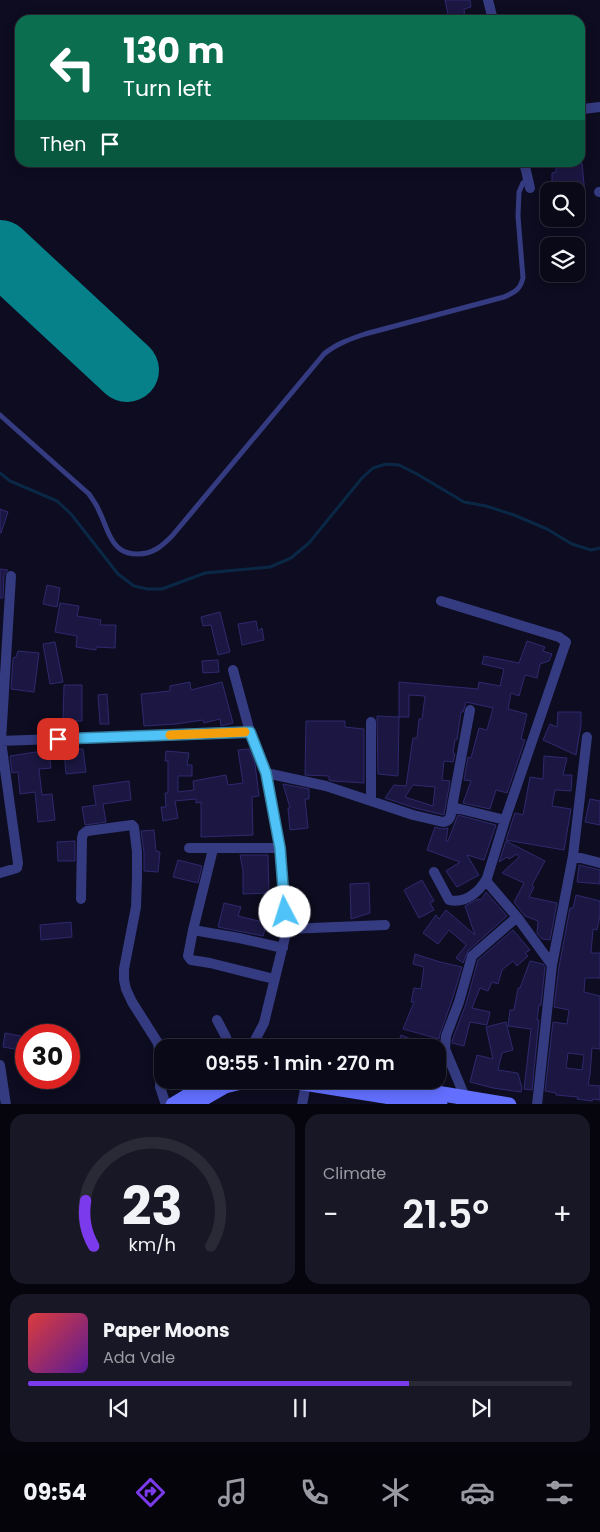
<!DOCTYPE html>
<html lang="en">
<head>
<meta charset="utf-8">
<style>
  :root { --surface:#0a0918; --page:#181725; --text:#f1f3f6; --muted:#999aa2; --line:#2a2a37; --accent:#7c3aed }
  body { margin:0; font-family:Poppins,sans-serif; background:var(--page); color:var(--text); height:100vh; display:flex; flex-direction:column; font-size:19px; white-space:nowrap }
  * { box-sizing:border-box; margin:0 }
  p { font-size:16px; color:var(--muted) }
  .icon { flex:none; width:28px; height:28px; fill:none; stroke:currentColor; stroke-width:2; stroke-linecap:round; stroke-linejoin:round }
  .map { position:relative; height:1104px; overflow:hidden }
  .sheet { display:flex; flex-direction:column; gap:10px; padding:10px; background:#06050d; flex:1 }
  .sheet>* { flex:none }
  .hud { position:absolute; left:15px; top:15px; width:570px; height:152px; border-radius:15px; box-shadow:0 2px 12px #0003,0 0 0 1px var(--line); background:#0b6e4f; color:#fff; overflow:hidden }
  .controls { position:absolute; left:540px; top:182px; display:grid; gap:10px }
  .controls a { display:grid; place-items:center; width:45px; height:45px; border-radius:10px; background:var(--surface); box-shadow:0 2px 12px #0003,0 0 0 1px var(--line); font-size:25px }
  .speed { position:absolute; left:15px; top:1024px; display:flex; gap:10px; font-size:25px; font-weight:700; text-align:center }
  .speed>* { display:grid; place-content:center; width:65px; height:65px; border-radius:50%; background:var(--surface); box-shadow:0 2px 12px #0003,0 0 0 1px var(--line); line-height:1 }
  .speed .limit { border:8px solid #d22; background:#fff; color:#111 }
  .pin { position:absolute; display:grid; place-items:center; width:42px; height:42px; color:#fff; margin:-21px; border-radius:10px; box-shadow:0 2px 8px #0006 }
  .me { position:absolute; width:55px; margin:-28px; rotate:355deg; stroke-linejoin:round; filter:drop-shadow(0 0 4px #0008) }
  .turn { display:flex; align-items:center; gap:18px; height:105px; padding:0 25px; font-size:22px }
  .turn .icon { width:65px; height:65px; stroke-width:2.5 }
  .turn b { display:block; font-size:35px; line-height:42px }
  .then { display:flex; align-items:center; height:48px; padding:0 25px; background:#0003; gap:10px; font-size:19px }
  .big { font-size:38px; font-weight:600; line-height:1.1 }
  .sheet .card { flex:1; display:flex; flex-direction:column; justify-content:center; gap:8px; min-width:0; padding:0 18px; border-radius:15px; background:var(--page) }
  .sheet .dial { align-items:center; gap:0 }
  .dial svg { height:130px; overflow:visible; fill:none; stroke:var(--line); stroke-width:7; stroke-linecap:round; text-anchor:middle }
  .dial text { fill:var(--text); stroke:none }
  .song { display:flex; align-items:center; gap:15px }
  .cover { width:60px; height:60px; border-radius:8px; background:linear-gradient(135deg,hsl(0 70% 55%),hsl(270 70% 35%)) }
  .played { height:5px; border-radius:2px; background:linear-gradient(90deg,var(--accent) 70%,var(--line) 70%) }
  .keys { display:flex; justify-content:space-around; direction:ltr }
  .heat { display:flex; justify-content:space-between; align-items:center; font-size:28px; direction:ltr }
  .sheet .tiles { flex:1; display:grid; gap:10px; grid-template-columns:1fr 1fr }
  .card:last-child { grid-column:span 2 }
  .trip { position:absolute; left:154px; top:1039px; width:292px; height:50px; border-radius:15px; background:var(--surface); box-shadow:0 2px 12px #0003,0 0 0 1px var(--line); font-weight:600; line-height:50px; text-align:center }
  .dock { display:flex; height:80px; justify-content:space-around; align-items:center; background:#04040a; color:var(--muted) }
  .dock .icon { width:35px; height:35px }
  .dock .on { color:var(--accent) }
  .dock b { font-size:22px; color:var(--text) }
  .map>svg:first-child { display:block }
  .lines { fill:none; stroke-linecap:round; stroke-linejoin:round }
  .stream { stroke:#0a2846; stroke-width:3 }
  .runway { stroke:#06818a; stroke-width:64 }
  .building { fill:#1b1742; stroke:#2f296e; fill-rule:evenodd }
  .lane { stroke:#353b81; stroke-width:5 }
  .street { stroke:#353b81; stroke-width:10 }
  .secondary { stroke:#626fff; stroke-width:15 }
  .route-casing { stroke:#337fa1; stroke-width:12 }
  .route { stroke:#4fc3f7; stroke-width:9 }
  .slow { stroke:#f59e0b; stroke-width:9 }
</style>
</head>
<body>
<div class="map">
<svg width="600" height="1105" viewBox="0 0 600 1105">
  <rect width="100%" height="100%" fill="#0d0c20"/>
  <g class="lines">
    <path class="stream" d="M0,473l10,8 47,20 14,13 47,60 16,12 13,3h15l43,-16 65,-6 21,-9 18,-15 53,-65 11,-10 13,-4 13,1 18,9 47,28 22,4 28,9 33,14 25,15 19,6 9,-2"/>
    <path class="runway" d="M0,252l127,118"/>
  </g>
  <path class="building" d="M445,0h25l1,7 -7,2 1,11h-16z
    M582,163l3,32 -9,2v-6h-17l-3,-7 -4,-1v-10l4,-1v-5z
    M0,509l8,3 -7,21h-1z
    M0,569l8,1 -4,5 -1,23h-3z
    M47,585l13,3 -3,19 -14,-3z
    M60,603l19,3 -2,10 24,4 -1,5h16l-1,23 -19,-1v3l-20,-3 1,-11 -22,-4z
    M220,612l10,40 -12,3 -7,-30 -8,1 -2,-9z
    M256,621l2,10 4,-3 2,12 -22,5 -4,-21z
    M527,641l18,6 -2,4 9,3 -3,7 -9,3 -3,14 -12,-3 -6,21 -8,-3 -3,16 19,5 -6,25 4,1 -18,53 -11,-3 -6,19 -27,-6 8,-22 -7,-1 4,-23 3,1 8,-30 8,2 6,-22 -27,-6 -3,10h-2l-4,28h-2l-2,13 2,1 -2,8 -9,-1 -2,19 8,1 -6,34 -29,-7 -30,-10 9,-13 12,1 7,-48h4l2,-19h3l3,-23 -16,-1v22h-10v-35l79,7 1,-7 21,4 4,-17 -22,-5 2,-8 35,7zM413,785l22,2 -2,19 -28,-9z
    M55,642l8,40 -13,2 -7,-40z
    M18,651l21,2 -5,39 -23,-3 2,-31 3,-1z
    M218,660l1,12 -16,1 -1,-12z
    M190,682l1,8 31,-8 11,41 -12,3 -1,-7 -16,4 -1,-3 -27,4 -32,2 -3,-32 29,-3v-5z
    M64,685h18v36h-19z
    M107,694l2,30h-9l-2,-29z
    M558,712h23v13l-5,30 -33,-15 7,-16 7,3z
    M377,716l22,1 -1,59 -20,-2z
    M306,721h39v6l19,2v54l-31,-2 -4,-1v-4l-24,-1z
    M83,749l3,23 -20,2 -2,-23z
    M249,749l6,15 4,32 -7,1 1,38 -52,2v-35l-5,1v-4l-21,2 3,17 -15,3 -2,-14h5l-1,-14h3v-32h-3l1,-10 23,2 -2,12h5v11h-14v16l16,-2 -1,-9 33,-6 2,10 15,-2 -5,-33z
    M49,750l2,18 -12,1 3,26 10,-1 3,26 -17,2 -3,-30 -15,2 -2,-22 -6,1 -2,-17z
    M544,756l23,2 -4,17h9l-1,16 -16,-1 -3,16 19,3 -7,41 -58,-10 9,-27 8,2 7,-38 13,2z
    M129,781l2,19 -28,4 3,18 -21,3 -3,-18 14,-2 -3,-19z
    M283,784l26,5v10h-4l3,29 -18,2 -2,-22h2z
    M590,799l10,2v24l-15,-3z
    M458,815l38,10 -12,35 -17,-5 12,20 -22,12 -11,-16 14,-9 -33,-12 8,-23 7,2 6,-1 -2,13h2z
    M154,830l2,21 4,1 -2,20 -14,-1v-19l-3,-21z
    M75,841v20h-17l-1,-19z
    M506,841l39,20 -13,24 2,2 -5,10 28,6 -7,37 -8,-1 -5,-6 1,-12 -13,-5 -11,-14 10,-19 -22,-10 17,-16 -2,-3 -8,5 -2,-2 -8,5z
    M240,855h28l1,38 -26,1v-23z
    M178,860l24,6 -4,17 -25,-6z
    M579,865l21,5v14l-23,-2z
    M422,880l12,21 -4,2 4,7 -15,8 -15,-28z
    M369,883l1,30 -19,6 -1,-35z
    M486,892l21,24 -39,35 -5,12 -7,-5 10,-13 -17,-15 -11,14 -15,-11 13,-18 3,4 7,-9 29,25 -10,-29 13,-7 3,1z
    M576,895l24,6v15l-3,14 -4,-1 -2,24h9v25h-15l-1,14 16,4v53l-8,-1 -2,27 -2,10 12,1v14l-7,-1 -1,2 -15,-2 1,-2 -22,-2v-2l-11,-2 8,-69 14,2 2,-14 -15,-3 5,-40 11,-59h3zM568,1053l16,2 -2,15 -16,-2z
    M224,903l17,4 -3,9 29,7 -4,13 -45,-9z
    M71,922l1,15 -31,3 -1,-15z
    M513,930l17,20 -5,3 3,3 -11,10 -4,-5 -11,9 -4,14 -6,-2 -4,9 -8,-3 -8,20 18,4 -3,13 -17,-3 -6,24 -12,-3 1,-5 13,-34 12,-44z
    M415,954l25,8 22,5 -10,33 -12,34 -1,5 -36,-10 11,-27h-3l3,-14 7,1 3,-22 -11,-3z
    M530,961l13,3 2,3 -4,38h-2l-2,15h2l-7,70 -8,-1 7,-60 -23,-3 2,-16h4l4,-22h2z
    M506,1022l7,28 -11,3 -4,17 20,3 4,15 -1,4 -28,-4 -23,-6 7,-27 16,4 -7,-32z
    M5,1033l21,4v14l-23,-4z
    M401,1035l14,6 -2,7h-17z"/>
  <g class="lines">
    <path class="lane" d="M0,415l89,79c4,6 8,11 10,17 6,11 10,30 21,38 5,4 11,5 18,5 15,0 24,-8 34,-18l152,-182c12,-10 26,-15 41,-20l139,-37c11,-5 16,-7 19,-19l-5,-62 1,-24 4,-9 5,-3"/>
    <path class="street" d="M488,0l5,20
      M583,109l17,-2
      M524,162l6,26
      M599,192h1
      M441,601l118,36 7,5 -61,178 -18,58v4l30,35 35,48
      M233,670l17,62 16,41 14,75 7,81 -23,94 -13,25
      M0,741l250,-9
      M266,773l60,13 87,29 30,7c8,-1 8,-7 9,-15l18,-97
      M371,800v-78
      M452,807l53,13
      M189,848h91
      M213,849l-20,81 -5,26 3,4 19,3 64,16
      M573,856l27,7
      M434,872l15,28c17,4 31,-9 38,-22
      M0,873l17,-5 1,-5 -17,-122 10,-165
      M81,899l1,-61 1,-4 4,-3 45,-6 2,2 3,25v26l-1,29 -12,62v11l2,9 6,13 26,41 3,23 -1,21 6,18
      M287,929l98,-4
      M193,930l46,8 44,10
      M217,1020l9,17 2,11
      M0,1065l6,40
      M465,1097l-20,-48 1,-13 13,-34 13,-46 45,-39
      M302,1105l4,-22
      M537,1105l15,-140 21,-109 14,-119"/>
    <path class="secondary" d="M285,1080l155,25
      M358,1080l151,25
      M173,1105l41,-25
      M192,1105l33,-19 24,-6"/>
  </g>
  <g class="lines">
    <defs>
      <path id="route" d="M58,739l192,-7 16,41 14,75 5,64"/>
    </defs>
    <use href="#route" class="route-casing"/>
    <use href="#route" class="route"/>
    <path class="slow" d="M170,735l75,-3"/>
  </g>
</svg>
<div class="controls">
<a><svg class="icon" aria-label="search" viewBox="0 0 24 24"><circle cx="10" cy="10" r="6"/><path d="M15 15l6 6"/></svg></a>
<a><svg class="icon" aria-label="layers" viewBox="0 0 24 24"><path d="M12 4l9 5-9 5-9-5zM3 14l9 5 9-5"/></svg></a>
</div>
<div class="speed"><div class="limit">30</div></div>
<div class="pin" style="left:58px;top:739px;background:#d93025"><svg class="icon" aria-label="arrive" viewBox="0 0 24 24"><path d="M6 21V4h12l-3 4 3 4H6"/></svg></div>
<svg class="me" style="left:285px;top:912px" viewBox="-20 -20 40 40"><circle r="19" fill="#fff"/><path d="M0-13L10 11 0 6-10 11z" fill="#4fc3f7"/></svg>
<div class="trip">09:55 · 1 min · 270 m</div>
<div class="hud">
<div class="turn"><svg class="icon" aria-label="left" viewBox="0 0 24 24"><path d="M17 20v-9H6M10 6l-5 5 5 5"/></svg><div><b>130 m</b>Turn left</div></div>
<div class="then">Then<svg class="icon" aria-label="arrive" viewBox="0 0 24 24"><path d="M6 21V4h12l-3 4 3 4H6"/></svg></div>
</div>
</div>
<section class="sheet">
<div class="tiles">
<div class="card dial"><svg viewBox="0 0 100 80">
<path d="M14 69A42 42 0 1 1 86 69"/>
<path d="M14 69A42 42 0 0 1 9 41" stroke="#7c3aed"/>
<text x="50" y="56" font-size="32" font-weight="700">23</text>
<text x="50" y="72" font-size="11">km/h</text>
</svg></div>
<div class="card"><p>Climate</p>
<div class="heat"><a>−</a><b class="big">21.5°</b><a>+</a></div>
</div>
<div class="card">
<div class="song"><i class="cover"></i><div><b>Paper Moons</b><p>Ada Vale</p></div></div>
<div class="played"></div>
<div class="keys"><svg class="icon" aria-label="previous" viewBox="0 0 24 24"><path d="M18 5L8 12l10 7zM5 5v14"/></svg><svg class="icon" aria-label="pause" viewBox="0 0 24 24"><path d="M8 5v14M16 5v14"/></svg><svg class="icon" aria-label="next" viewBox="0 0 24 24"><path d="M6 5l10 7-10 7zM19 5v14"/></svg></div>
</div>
</div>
</section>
<nav class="dock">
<b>09:54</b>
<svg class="icon on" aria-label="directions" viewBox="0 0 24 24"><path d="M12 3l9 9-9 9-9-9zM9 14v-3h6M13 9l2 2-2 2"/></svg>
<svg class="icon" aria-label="music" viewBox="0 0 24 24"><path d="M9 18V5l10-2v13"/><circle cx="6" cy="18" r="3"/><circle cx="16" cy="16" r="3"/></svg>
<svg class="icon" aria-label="phone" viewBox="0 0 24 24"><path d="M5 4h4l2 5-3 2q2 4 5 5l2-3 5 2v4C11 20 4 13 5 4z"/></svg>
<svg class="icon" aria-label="climate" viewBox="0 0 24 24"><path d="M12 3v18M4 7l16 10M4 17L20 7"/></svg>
<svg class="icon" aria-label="car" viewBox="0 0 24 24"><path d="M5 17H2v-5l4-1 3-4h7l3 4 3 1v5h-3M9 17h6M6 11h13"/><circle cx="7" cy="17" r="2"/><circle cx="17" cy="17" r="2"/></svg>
<svg class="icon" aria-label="filters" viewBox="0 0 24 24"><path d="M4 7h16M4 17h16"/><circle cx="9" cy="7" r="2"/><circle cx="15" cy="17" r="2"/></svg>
</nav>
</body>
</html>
